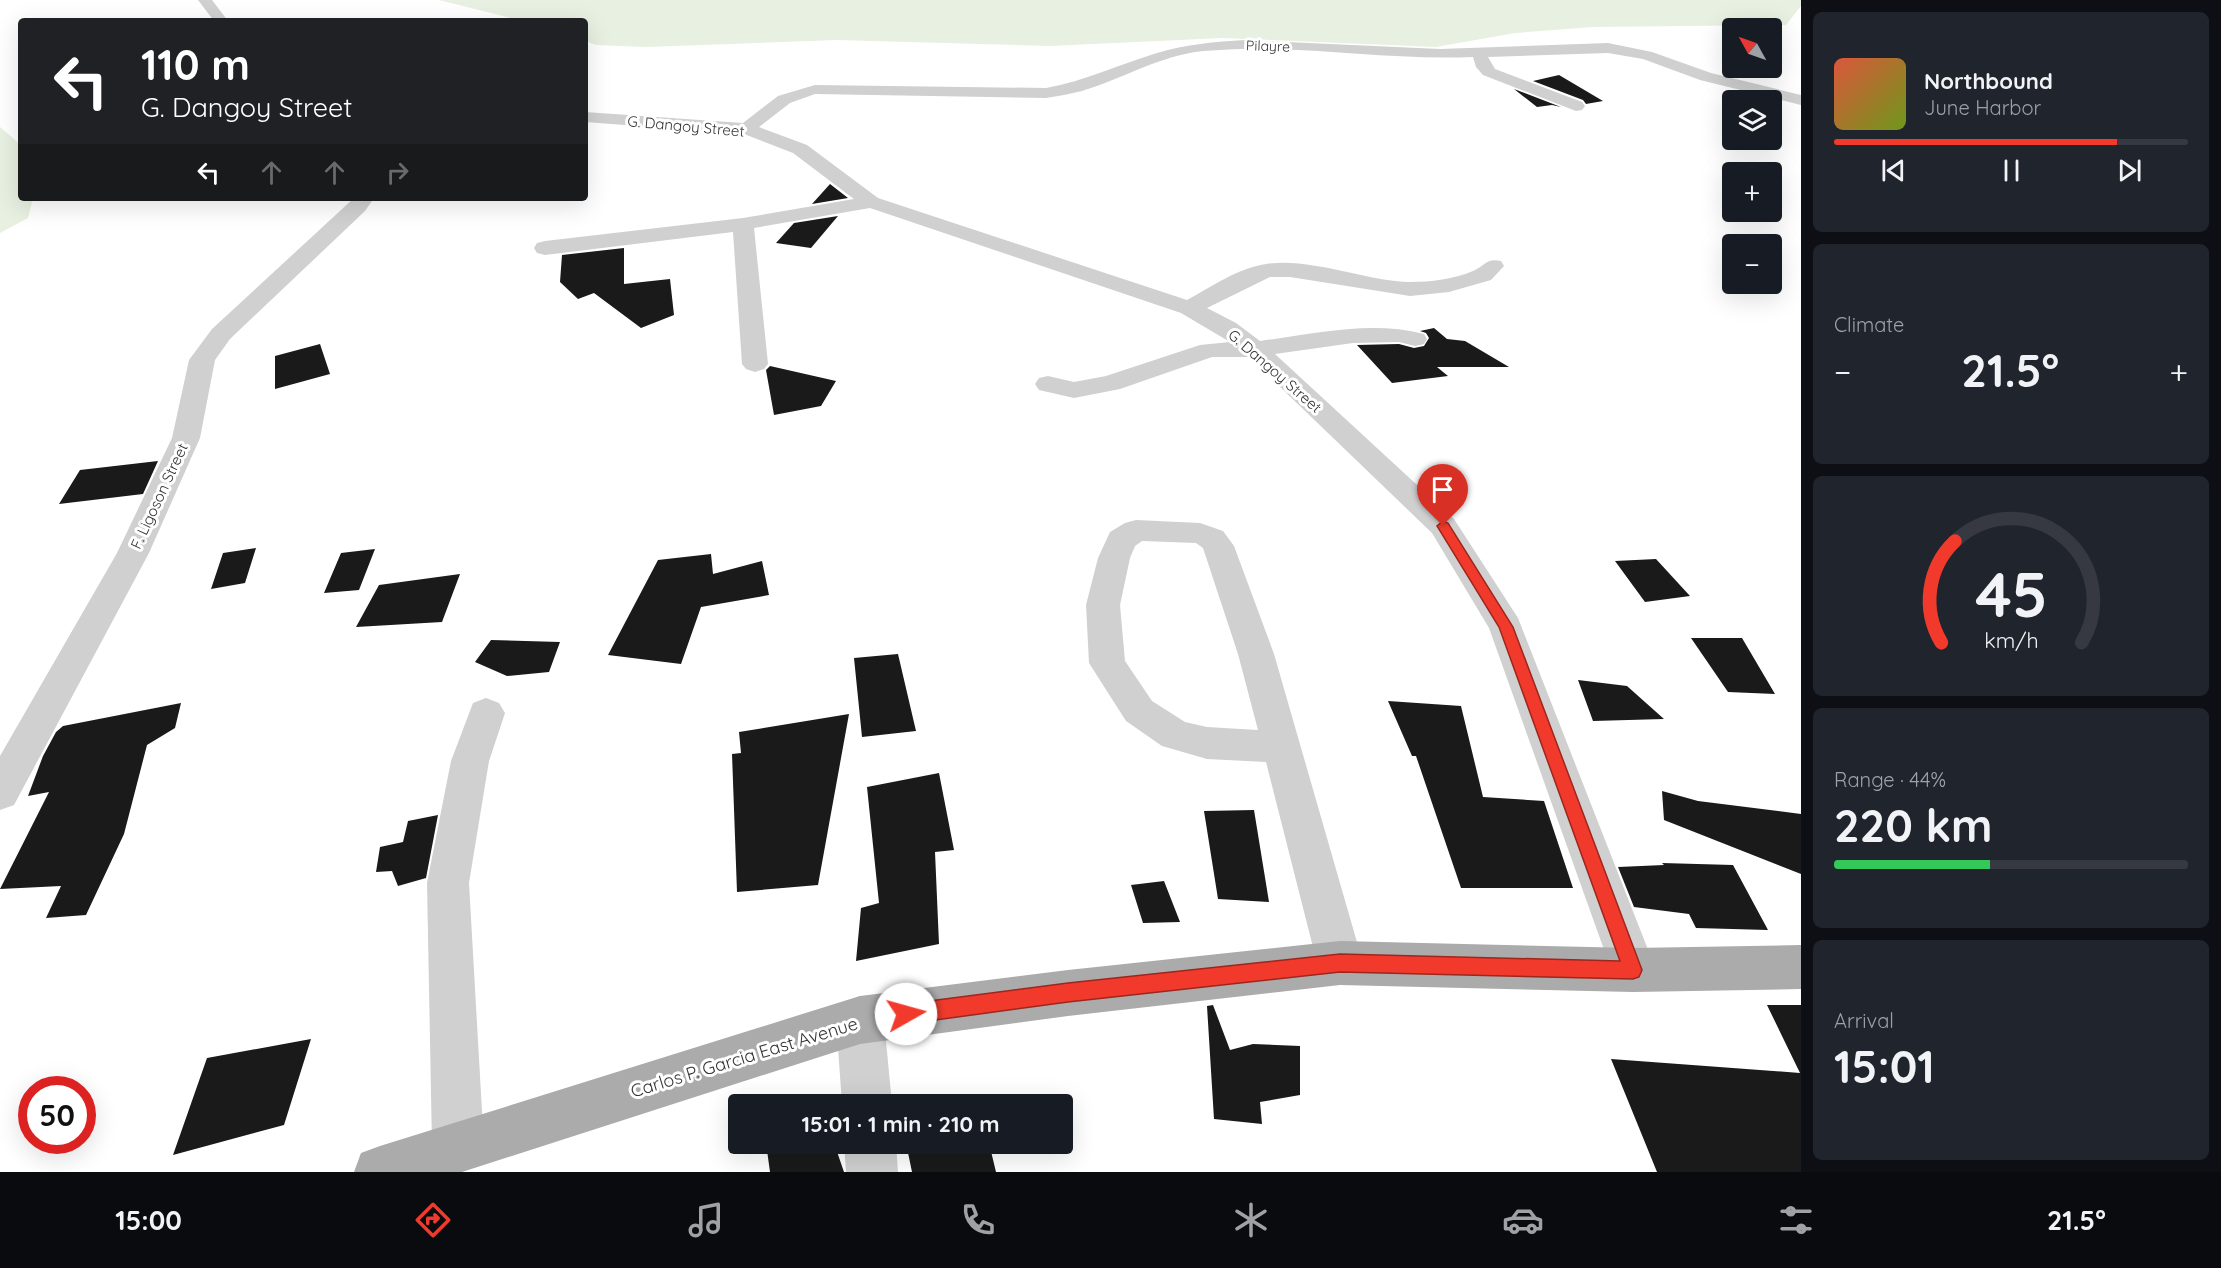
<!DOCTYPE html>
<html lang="en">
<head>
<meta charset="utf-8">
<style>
  :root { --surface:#171b24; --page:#20242c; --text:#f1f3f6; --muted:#9ea1a6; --line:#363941; --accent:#f23a2c }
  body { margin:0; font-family:Quicksand,sans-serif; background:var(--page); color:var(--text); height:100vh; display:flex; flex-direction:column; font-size:22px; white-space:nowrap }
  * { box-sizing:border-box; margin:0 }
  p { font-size:20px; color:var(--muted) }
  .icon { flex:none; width:33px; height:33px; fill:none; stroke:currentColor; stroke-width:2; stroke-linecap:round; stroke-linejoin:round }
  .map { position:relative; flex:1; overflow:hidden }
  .drawer { display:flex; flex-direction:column; gap:12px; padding:12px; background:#0d0f14; width:420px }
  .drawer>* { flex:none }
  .top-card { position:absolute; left:18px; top:18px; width:570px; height:183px; border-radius:6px; box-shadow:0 6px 24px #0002; background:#202124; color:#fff; overflow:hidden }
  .needle { width:39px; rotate:310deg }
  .buttons { position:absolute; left:1722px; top:18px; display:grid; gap:12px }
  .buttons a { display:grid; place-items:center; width:60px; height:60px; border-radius:6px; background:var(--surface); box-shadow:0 6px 24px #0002; font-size:30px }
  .speed { position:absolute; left:18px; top:1076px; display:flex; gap:12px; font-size:30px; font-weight:700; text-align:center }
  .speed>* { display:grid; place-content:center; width:78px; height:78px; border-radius:50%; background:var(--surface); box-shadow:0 6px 24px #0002; line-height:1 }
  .speed .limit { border:9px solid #d22; background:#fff; color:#111 }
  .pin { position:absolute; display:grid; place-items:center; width:51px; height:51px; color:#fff; margin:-62px -26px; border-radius:50% 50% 50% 0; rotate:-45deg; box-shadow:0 0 6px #0007 }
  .pin .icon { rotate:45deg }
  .me { position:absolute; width:66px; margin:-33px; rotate:83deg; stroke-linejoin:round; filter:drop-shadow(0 0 4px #0008) }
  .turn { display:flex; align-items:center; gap:21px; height:126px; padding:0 24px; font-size:27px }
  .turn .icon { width:78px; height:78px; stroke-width:2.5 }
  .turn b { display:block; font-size:42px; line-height:51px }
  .lanes { display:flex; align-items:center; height:57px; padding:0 24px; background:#0003; justify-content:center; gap:30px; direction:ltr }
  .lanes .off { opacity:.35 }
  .big { font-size:45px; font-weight:800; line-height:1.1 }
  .drawer .widget { flex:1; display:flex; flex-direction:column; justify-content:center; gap:9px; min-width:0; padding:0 21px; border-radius:9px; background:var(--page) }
  .drawer .dial { align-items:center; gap:0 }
  .dial svg { height:156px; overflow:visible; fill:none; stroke:var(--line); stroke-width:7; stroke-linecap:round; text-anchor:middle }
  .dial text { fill:var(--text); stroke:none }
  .song { display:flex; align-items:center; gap:18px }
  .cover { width:72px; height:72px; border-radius:9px; background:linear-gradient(135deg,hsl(10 70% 55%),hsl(80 70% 35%)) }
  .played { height:6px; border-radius:3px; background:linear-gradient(90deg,var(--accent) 80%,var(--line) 80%) }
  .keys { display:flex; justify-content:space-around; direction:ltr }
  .heat { display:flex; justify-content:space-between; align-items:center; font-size:33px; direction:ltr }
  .charge { height:9px; border-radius:4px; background:linear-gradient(90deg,#34c759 44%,var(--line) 0) }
  .trip { position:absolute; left:728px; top:1094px; width:345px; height:60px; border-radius:6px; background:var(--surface); box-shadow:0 6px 24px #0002; font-weight:800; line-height:60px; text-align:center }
  .menu { display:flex; height:96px; justify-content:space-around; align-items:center; background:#090b0e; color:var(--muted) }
  .menu .icon { width:42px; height:42px }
  .menu .current { color:var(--accent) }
  .menu b { font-size:27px; color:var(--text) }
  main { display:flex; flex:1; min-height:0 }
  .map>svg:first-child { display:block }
  .green { fill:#e7f0e1 }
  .building { fill:#1a1a1a }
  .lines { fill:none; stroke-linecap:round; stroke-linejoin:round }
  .minor { fill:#d0d0d0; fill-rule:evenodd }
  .major { fill:#ababab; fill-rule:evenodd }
  .route { fill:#f23a2c; stroke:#9d261d; stroke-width:1.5 }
  .labels { text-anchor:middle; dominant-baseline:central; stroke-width:6; stroke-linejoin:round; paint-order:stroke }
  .far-street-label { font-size:14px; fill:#333; stroke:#fff }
  .street-label { font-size:15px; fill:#333; stroke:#fff }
  .near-street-label { font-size:18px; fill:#333; stroke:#fff }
</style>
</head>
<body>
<main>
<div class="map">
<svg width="1801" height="1172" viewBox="0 0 1801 1172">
  <rect width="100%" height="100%" fill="#fff"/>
  <path class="green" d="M439,0h1362v6l-15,19 -194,2 -77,6 -79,14 -214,-9 -172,8 -214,-6 -190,7 -50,-2 -11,-4v-20h-62z
    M0,127l21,18v53h12l-5,20 -28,15z"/>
  <path class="building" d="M1559,75l44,26 -17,3 -3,-4 -50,-19z
    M1514,89l47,18 -9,-2 -15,2z
    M830,184l18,14 -36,6z
    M838,216l-27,32 -35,-5 18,-20z
    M624,248v36l46,-5 4,36 -33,13 -47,-35 -16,6 -18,-17 2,-27z
    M1434,328l13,11 18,2 44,26h-72l11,9 -56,7 -35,-38 42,-1 15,4 10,-2 5,-8 -3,-5 -6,-2z
    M320,344l10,30 -55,15v-33z
    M770,366l66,15 -15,25 -47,9 -8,-45z
    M158,461l-15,33 -84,10 21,-34z
    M256,548l-11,35 -34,6 12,-36z
    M375,549l-16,41 -35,3 17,-40z
    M711,554l2,20 49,-13 7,34 -68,12 -20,57 -73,-9 50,-95z
    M1656,559l34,37 -45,6 -30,-41z
    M460,574l-18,48 -86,5 23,-42z
    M1691,638h51l33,56 -47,-2z
    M491,640l69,2 -11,30 -42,4 -32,-14z
    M898,654l18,77 -54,6 -8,-79z
    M1578,680l49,6 37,33 -71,2z
    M1388,701l73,5 22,91 61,4 29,87h-112l-45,-132h-4z
    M181,703l-6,25 -28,17 -23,89 -38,81 -40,3 15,-32 -61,3 49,-97 -21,4 15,-40 13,-24 7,-6z
    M849,714l-31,171 -81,7 -5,-138 9,-1 -2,-21z
    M939,773l15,77 -19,2 4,92 -83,17 5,-53 18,-5 -12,-116z
    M1662,791l36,10 103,13v60l-137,-54z
    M1254,810l15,92 -51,-3 -14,-88z
    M438,815l-12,63 -28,8 -6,-15 -16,1 4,-25 23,-5 5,-21z
    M1662,863l71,2 35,65 -72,-2 -7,-14 -55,-7 -16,-40 46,-2z
    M1164,881l16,41 -37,1 -12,-38z
    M1213,1005l17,45 23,-6 47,2v49l-40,7 2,22 -48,-5 -7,-113z
    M1767,1005h34v167h-144l-46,-113 189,14z
    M311,1039l-27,86 -111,30 34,-97z
    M766,1143h68l10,29h-74z
    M906,1143h83l7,29h-84z"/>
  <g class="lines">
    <path class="minor" d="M198,0h14l16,21h-14z
      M1245,40l195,9 168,-6 44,9 59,21 90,22v10l-101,-25 -57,-21 -35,-6 -120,4 7,12 87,33 3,4 -3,4 -6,1 -93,-36 -7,-8 -3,-10c-90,4 -180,-14 -270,-6 -42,4 -81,28 -121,40 -12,3 -24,5 -36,7l-231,-4 -25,9 -31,24 48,18 71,53 309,102c24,-13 51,-32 79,-36 44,-7 99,17 144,18 20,0 45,-3 63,-11 12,-5 13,-13 28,-10l3,5 -13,14 -42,12 -39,4 -120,-19h-20l-63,31 29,15 24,18c54,-7 110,-21 164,-7l3,5 -3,5 -9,2 -16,-4 -46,1 -78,11 179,165 64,99 138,352 -7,16 -16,6 -16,-6 -128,-358 -57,-95 -183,-176h-37l-92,32 -46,9 -35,-8 -4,-6 4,-6 9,-2 26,6 32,-6 94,-31 30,-3 -49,-29 -311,-105 -116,20 14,136 -4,5 -9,3 -9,-3 -4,-5 -9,-132 -188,23 -8,-2 -3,-5 3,-5 8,-2 198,-23 111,-19 -61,-46 -49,-19 -159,-12v-10l158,11 35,-27 37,-11 231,3c39,-7 74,-24 111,-35 29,-9 58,-11 88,-13z
      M354,198h20l-9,13 -135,128 -15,21 -15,78 -51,115 -135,252 -14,5v-54l117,-203 55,-115 17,-78 23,-31z
      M1136,520l64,3 23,8 11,15 40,108 89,309 -7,16 -16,6 -16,-6 -7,-16 -51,-201 -59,-3 -45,-13 -36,-25 -37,-58 -3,-58 12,-47 12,-26 15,-9zM1142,541l54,2 7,5 35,106 20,76 -51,-3 -22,-5 -33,-21 -27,-40 -5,-56 10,-47 5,-12z
      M486,698l13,5 6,10 -16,48 -20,122 15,263 -8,18 -18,8 -18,-8 -8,-18 -5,-263 24,-122 22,-58z
      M860,996l17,7 7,17 8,84h-50l-6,-84 7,-17z
      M844,1143h52l2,29h-52z"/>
    <path class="major" d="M1340,941l293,7 168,-3v44l-168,3 -293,-7 -272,31 -208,28 -398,128h-108l7,-19 19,-7 480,-150 208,-26z"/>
  </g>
  <path class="route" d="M1443,521l5,2 65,104 129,343 -3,7 -6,2 -293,-7 -272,30 -162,22 -7,-3 -3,-7 3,-7 7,-3 162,-21 272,-29 280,7 -121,-334 -62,-101z"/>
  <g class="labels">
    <g class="far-street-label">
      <text transform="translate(1268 46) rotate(2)">Pilayre</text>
    </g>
    <g class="street-label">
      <text transform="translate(686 126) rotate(5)">G. Dangoy Street</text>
      <text transform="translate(1275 371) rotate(41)">G. Dangoy Street</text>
      <text transform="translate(159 496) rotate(-65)">F. Ligoson Street</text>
    </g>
    <g class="near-street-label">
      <text transform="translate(744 1057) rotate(-17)">Carlos P. Garcia East Avenue</text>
    </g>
  </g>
</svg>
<div class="buttons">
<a><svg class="needle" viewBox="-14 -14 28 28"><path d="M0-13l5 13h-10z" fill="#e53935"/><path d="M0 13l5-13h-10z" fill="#9ea1a6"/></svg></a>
<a><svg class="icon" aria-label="layers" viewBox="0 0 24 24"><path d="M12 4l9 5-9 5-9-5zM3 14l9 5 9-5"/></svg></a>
<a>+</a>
<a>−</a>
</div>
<div class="speed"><div class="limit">50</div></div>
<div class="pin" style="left:1443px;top:526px;background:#d93025"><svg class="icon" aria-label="arrive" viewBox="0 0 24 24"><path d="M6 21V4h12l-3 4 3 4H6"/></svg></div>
<svg class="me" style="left:906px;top:1014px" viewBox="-20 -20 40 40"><circle r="19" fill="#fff"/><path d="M0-13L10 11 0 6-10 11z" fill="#f23a2c"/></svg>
<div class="trip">15:01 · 1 min · 210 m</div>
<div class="top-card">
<div class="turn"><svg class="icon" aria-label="left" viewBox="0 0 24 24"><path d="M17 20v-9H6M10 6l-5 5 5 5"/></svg><div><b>110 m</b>G. Dangoy Street</div></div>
<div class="lanes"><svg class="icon" aria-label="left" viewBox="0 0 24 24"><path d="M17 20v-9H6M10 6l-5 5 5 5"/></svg><svg class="icon off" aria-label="ahead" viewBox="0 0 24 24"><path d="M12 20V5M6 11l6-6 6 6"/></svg><svg class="icon off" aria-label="ahead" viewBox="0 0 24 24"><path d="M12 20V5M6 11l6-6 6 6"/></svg><svg class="icon off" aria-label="right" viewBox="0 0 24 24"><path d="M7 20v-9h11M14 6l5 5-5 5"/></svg></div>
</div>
</div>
<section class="drawer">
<div class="widget">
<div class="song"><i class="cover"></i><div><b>Northbound</b><p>June Harbor</p></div></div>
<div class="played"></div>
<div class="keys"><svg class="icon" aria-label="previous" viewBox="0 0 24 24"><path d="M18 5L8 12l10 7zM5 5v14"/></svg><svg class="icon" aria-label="pause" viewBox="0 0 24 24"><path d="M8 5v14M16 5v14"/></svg><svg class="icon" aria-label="next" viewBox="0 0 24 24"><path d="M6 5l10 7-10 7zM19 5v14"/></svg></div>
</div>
<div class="widget"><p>Climate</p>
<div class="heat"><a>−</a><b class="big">21.5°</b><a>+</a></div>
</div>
<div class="widget dial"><svg viewBox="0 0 100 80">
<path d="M14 69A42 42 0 1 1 86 69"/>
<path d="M14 69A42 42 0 0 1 21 17" stroke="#f23a2c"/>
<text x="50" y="56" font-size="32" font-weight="700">45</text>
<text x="50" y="72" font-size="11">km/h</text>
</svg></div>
<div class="widget"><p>Range · 44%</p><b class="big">220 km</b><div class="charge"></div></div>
<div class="widget"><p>Arrival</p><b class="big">15:01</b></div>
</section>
</main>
<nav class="menu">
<b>15:00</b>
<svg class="icon current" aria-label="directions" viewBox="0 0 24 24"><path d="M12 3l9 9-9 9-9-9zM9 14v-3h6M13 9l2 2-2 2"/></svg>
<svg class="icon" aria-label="music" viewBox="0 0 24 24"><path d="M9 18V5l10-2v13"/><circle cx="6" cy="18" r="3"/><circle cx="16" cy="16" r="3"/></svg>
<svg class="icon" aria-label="phone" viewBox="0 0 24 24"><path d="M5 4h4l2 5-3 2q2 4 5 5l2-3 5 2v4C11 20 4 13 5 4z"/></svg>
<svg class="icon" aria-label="climate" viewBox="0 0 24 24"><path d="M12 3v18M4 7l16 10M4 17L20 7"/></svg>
<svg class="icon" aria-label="car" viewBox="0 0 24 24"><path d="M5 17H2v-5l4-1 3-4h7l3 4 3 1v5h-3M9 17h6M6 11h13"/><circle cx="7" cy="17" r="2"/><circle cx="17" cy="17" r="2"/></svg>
<svg class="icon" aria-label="filters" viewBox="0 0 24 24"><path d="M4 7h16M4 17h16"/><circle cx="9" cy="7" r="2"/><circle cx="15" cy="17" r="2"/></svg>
<b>21.5°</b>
</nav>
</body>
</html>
